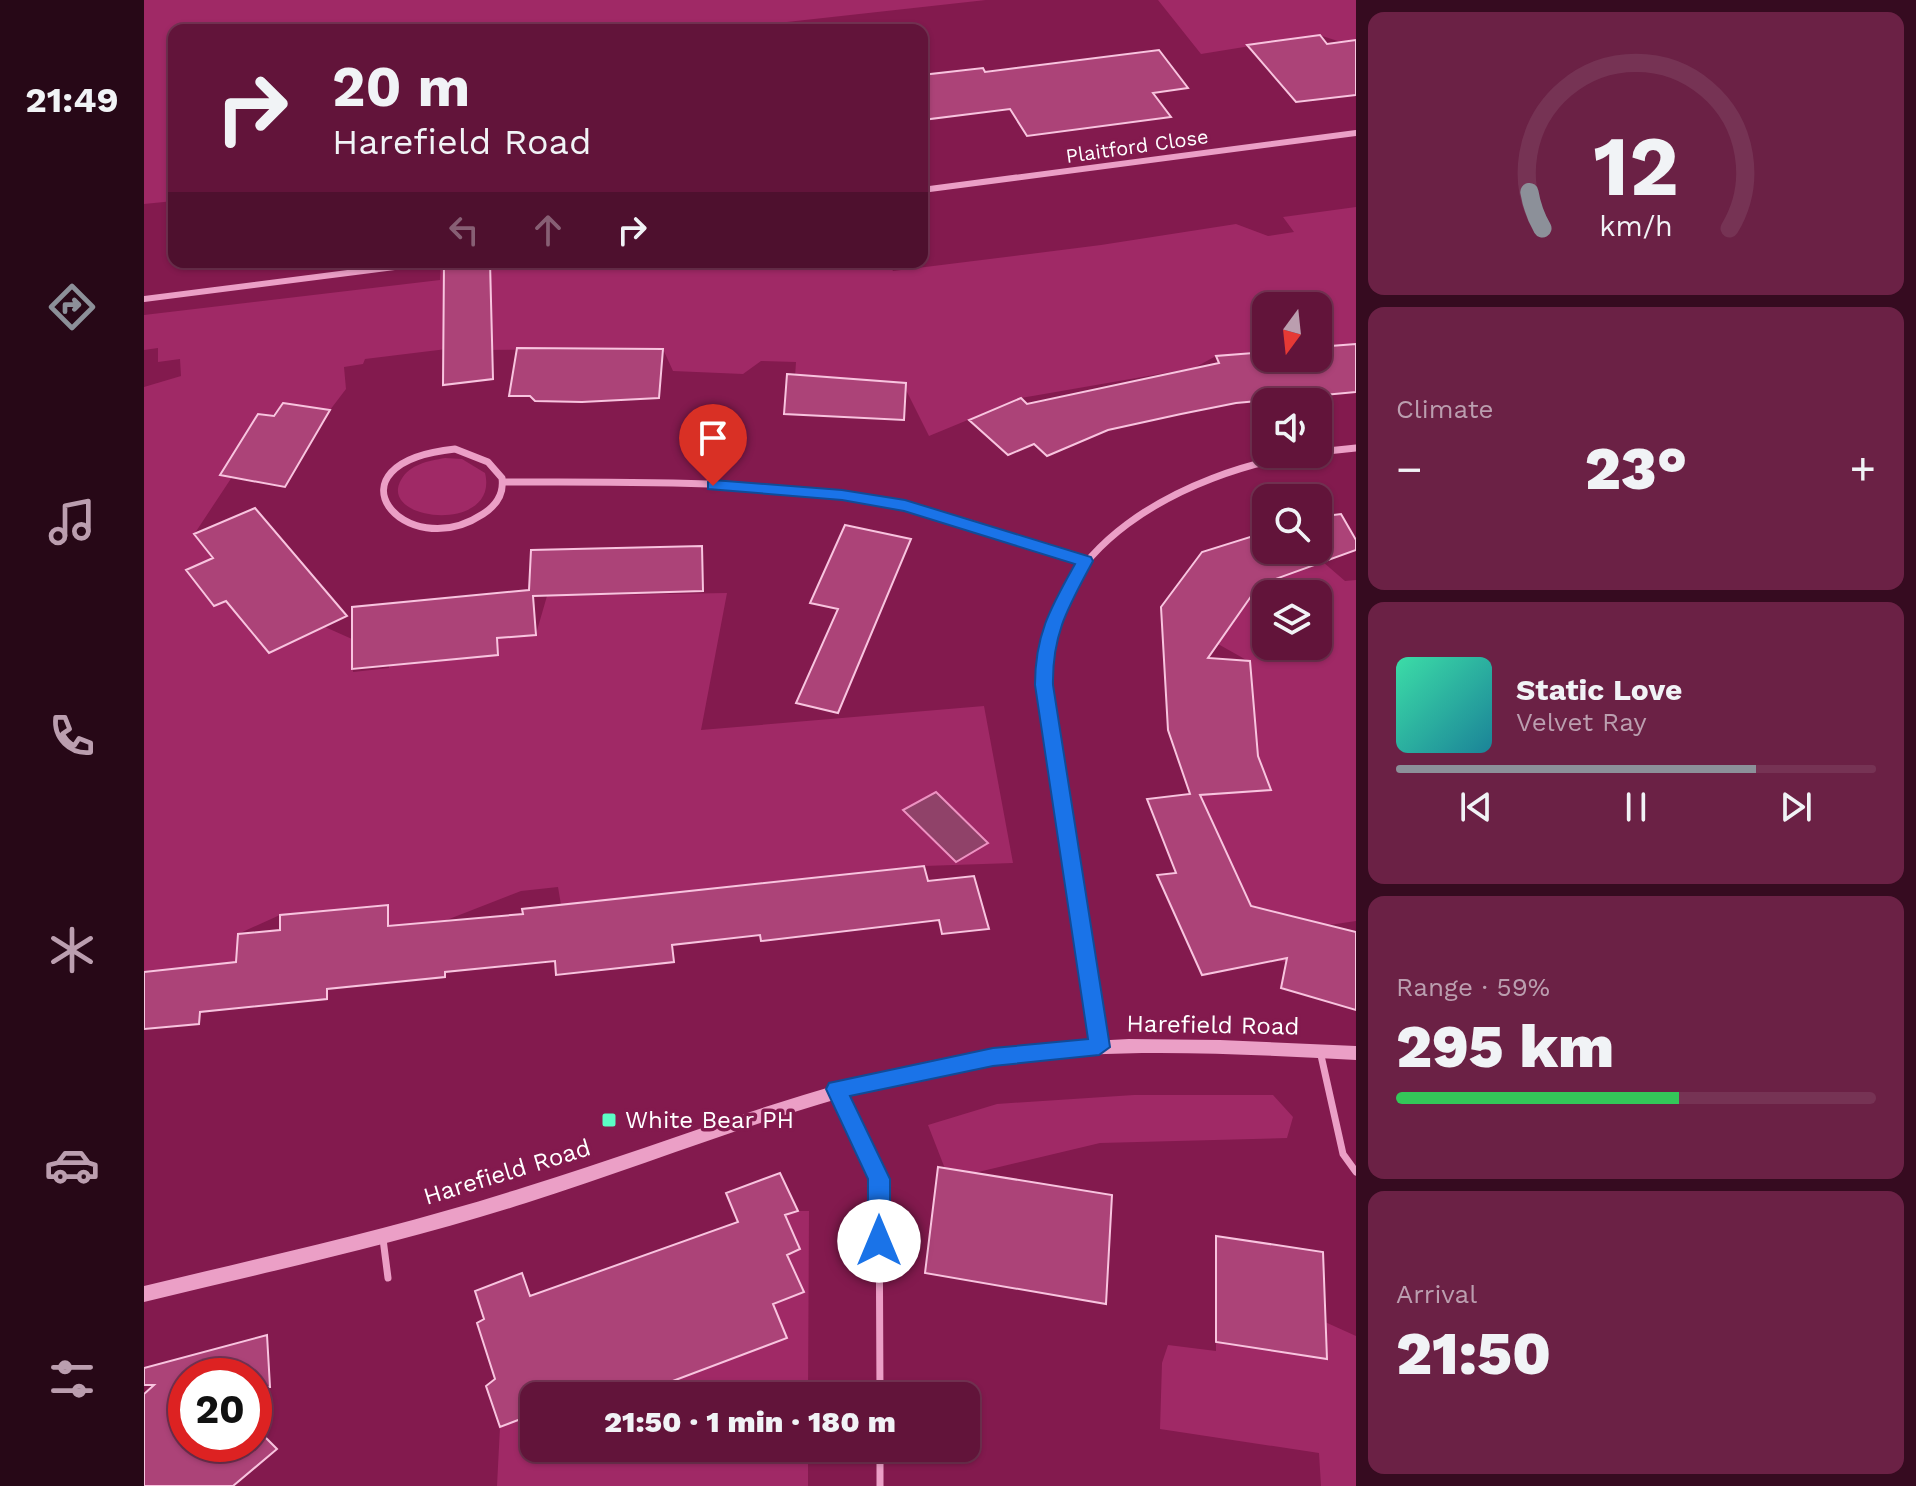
<!DOCTYPE html>
<html lang="en">
<head>
<meta charset="utf-8">
<style>
  :root { --surface:#62143a; --page:#6b2145; --text:#f1f3f6; --muted:#bb9eaf; --line:#763354; --accent:#8c9099 }
  body { margin:0; font-family:"Work Sans",sans-serif; background:var(--page); color:var(--text); height:100vh; display:flex; flex-direction:column; font-size:30px; white-space:nowrap }
  * { box-sizing:border-box; margin:0 }
  p { font-size:26px; color:var(--muted) }
  .icon { flex:none; width:44px; height:44px; fill:none; stroke:currentColor; stroke-width:2; stroke-linecap:round; stroke-linejoin:round }
  .map { position:relative; flex:1; overflow:hidden }
  .drawer { display:flex; flex-direction:column; gap:12px; padding:12px; background:#360b20; width:560px }
  .drawer>* { flex:none }
  .hud { position:absolute; left:24px; top:24px; width:760px; height:244px; border-radius:16px; box-shadow:0 2px 6px #0004,0 0 0 2px var(--line); background:#62143a; color:var(--text); overflow:hidden }
  .needle { width:52px; rotate:195deg }
  .fabs { position:absolute; left:1108px; top:292px; display:grid; gap:16px }
  .fabs a { display:grid; place-items:center; width:80px; height:80px; border-radius:16px; background:var(--surface); box-shadow:0 2px 6px #0004,0 0 0 2px var(--line); font-size:40px }
  .speed { position:absolute; left:24px; top:1358px; display:flex; gap:16px; font-size:40px; font-weight:700; text-align:center }
  .speed>* { display:grid; place-content:center; width:104px; height:104px; border-radius:50%; background:var(--surface); box-shadow:0 2px 6px #0004,0 0 0 2px var(--line); line-height:1 }
  .speed .limit { border:12px solid #d22; background:#fff; color:#111 }
  .pin { position:absolute; display:grid; place-items:center; width:68px; height:68px; color:#fff; margin:-82px -34px; border-radius:50% 50% 50% 0; rotate:-45deg; box-shadow:0 0 8px #0007 }
  .pin .icon { rotate:45deg }
  .me { position:absolute; width:88px; margin:-44px; rotate:0deg; stroke-linejoin:round; filter:drop-shadow(0 0 6px #0008) }
  .turn { display:flex; align-items:center; gap:28px; height:168px; padding:0 32px; font-size:36px }
  .turn .icon { width:104px; height:104px; stroke-width:2.5 }
  .turn b { display:block; font-size:56px; line-height:68px }
  .lanes { display:flex; align-items:center; height:76px; padding:0 32px; background:#0003; justify-content:center; gap:40px; direction:ltr }
  .lanes .off { opacity:.35 }
  .big { font-size:60px; font-weight:800; line-height:1.1 }
  .drawer .widget { flex:1; display:flex; flex-direction:column; justify-content:center; gap:12px; min-width:0; padding:0 28px; border-radius:16px; background:var(--page) }
  .drawer .dial { align-items:center; gap:0 }
  .dial svg { height:208px; overflow:visible; fill:none; stroke:var(--line); stroke-width:7; stroke-linecap:round; text-anchor:middle }
  .dial text { fill:var(--text); stroke:none }
  .song { display:flex; align-items:center; gap:24px }
  .cover { width:96px; height:96px; border-radius:12px; background:linear-gradient(135deg,hsl(160 70% 55%),hsl(190 70% 35%)) }
  .played { height:8px; border-radius:4px; background:linear-gradient(90deg,var(--accent) 75%,var(--line) 75%) }
  .keys { display:flex; justify-content:space-around; direction:ltr }
  .heat { display:flex; justify-content:space-between; align-items:center; font-size:44px; direction:ltr }
  .charge { height:12px; border-radius:6px; background:linear-gradient(90deg,#34c759 59%,var(--line) 0) }
  .trip { position:absolute; left:376px; top:1382px; width:460px; height:80px; border-radius:16px; background:var(--surface); box-shadow:0 2px 6px #0004,0 0 0 2px var(--line); font-weight:800; line-height:80px; text-align:center }
  main { display:flex; flex:1; min-height:0 }
  .menu { display:flex; flex-direction:column; width:144px; justify-content:space-around; align-items:center; background:#270817; color:var(--muted) }
  .menu .icon { width:56px; height:56px }
  .menu .active { color:var(--accent) }
  .menu b { font-size:36px; color:var(--text) }
  .map>svg:first-child { display:block }
  .green { fill:#a02966; fill-rule:evenodd }
  .water { fill:#904269; stroke:#ed92c2; stroke-width:2 }
  .building { fill:#ac4378; stroke:#f8c4df; stroke-width:2 }
  .lines { fill:none; stroke-linecap:round; stroke-linejoin:round }
  .service { stroke:#eb9fc6; stroke-width:7 }
  .minor-far2 { stroke:#eb9fc6; stroke-width:6 }
  .minor-far1 { stroke:#eb9fc6; stroke-width:7 }
  .minor { stroke:#eb9fc6; stroke-width:10 }
  .tertiary { fill:#eb9fc6; fill-rule:evenodd }
  .route { fill:#1a73e8; stroke:#114b97; stroke-width:2 }
  .poi-dot { fill:#5bfdc5; stroke:#831a4e; stroke-width:3 }
  .labels { text-anchor:middle; dominant-baseline:central; stroke-width:7; stroke-linejoin:round; paint-order:stroke }
  .far-street-label { font-size:20px; fill:#fff; stroke:#831a4e }
  .street-label { font-size:24px; fill:#fff; stroke:#831a4e }
  .poi-label { font-size:24px; fill:#fff; stroke:#831a4e; text-anchor:start }
</style>
</head>
<body>
<main>
<nav class="menu">
<b>21:49</b>
<svg class="icon active" aria-label="directions" viewBox="0 0 24 24"><path d="M12 3l9 9-9 9-9-9zM9 14v-3h6M13 9l2 2-2 2"/></svg>
<svg class="icon" aria-label="music" viewBox="0 0 24 24"><path d="M9 18V5l10-2v13"/><circle cx="6" cy="18" r="3"/><circle cx="16" cy="16" r="3"/></svg>
<svg class="icon" aria-label="phone" viewBox="0 0 24 24"><path d="M5 4h4l2 5-3 2q2 4 5 5l2-3 5 2v4C11 20 4 13 5 4z"/></svg>
<svg class="icon" aria-label="climate" viewBox="0 0 24 24"><path d="M12 3v18M4 7l16 10M4 17L20 7"/></svg>
<svg class="icon" aria-label="car" viewBox="0 0 24 24"><path d="M5 17H2v-5l4-1 3-4h7l3 4 3 1v5h-3M9 17h6M6 11h13"/><circle cx="7" cy="17" r="2"/><circle cx="17" cy="17" r="2"/></svg>
<svg class="icon" aria-label="filters" viewBox="0 0 24 24"><path d="M4 7h16M4 17h16"/><circle cx="9" cy="7" r="2"/><circle cx="15" cy="17" r="2"/></svg>
</nav>
<div class="map">
<svg width="1212" height="1486" viewBox="0 0 1212 1486">
  <rect width="100%" height="100%" fill="#831a4e"/>
  <path class="green" d="M0,0h842l-226,25 2,5h-588v171l-30,3z
    M1014,0h198v40l-15,2 -22,-7 -118,19z
    M1212,207v139l-38,1v-41h-52v46l-50,4 -22,12 -173,30 -92,38 -27,-54 -107,-5 1,-15 -35,-1 -18,13 -70,-3 -10,-22 -181,1 -19,-3 -98,12 -2,5 -19,3 2,22 -16,21 -47,-7 -61,72 10,2 -37,56 18,25 -16,7 9,12 -11,5 18,24 34,-14 22,61 56,-26 27,12 1,33 36,-4v-3l108,-27 39,-4 11,-38 180,-3 -26,137 283,-24 29,157 -89,3 -363,39 -3,-18 -37,4 -77,30 -56,5v-21l-108,10 -42,19 -2,28 -92,10v-585l37,-11 -1,-17 -22,3v-14l-14,2v-35l296,-35 1,-18h447l5,9 208,-26 135,-21 32,12 26,-4 -11,-15z
    M301,458l17,1 23,14c15,61 -108,49 -84,7 9,-16 27,-19 44,-22z
    M1179,562l22,19 11,-1v341l-27,4 -35,-8 -8,45 -10,-2 -44,-95 -41,-69 80,-7 -23,-60 6,-19 -4,-48 -32,-18 37,-58zM1122,594h52v52h-52z
    M990,1095h139l20,22 -6,21 -187,5 -151,36 -21,-54 69,-21z
    M654,1211h11l-1,185h-179l158,-58 -14,-34 14,-49 13,-6 -15,-34z
    M1181,1322l31,14v150h-35l-2,-33 -159,-24 2,-66 6,-18 48,6v-9l111,17z
    M390,1414v34h274v38h-311l3,-59z"/>
  <path class="water" d="M792,792l52,51 -32,19 -53,-52z"/>
  <path class="building" d="M1176,35l7,9 29,-4v55l-60,7 -49,-57z
    M1015,50l29,38 -35,5 18,24 -144,19 -17,-27 -88,11v-45l61,-7 2,4z
    M300,262h46l3,117 -50,6z
    M1212,344v48l-120,11 -55,11 -73,16 -61,26 -13,-12 -26,11 -39,-35 52,-22 6,6 192,-41 -3,-7 50,-4v6h52v-11z
    M373,348l146,1 -4,49 -77,4 -47,-1 -5,-5h-21z
    M643,374l119,9 -2,37 -120,-6z
    M139,403l47,7 -45,77 -65,-12 38,-61 16,2z
    M111,508l92,108 -78,37 -43,-52 -12,5 -28,-36 27,-12 -19,-24z
    M1197,514l15,26v10l-97,35 -51,73 42,3 8,95 13,34 -71,5 51,111 105,26v78l-75,-22 6,-30 -85,17 -45,-100 19,-2 -29,-74 43,-5 -22,-64 -7,-123 41,-55 64,-20v18h52v-33z
    M701,525l66,14 -73,174 -42,-10 42,-94 -28,-6z
    M558,546l1,45 -170,5 3,39 -39,3 1,17 -146,14v-62l177,-17 2,-40z
    M780,866l4,15 46,-5 15,53 -47,5 -3,-14 -178,21 -1,-6 -88,10 2,17 -118,13 -1,-14 -110,11v5l-118,12v10l-127,13 -1,12 -55,5v-57l92,-10 2,-28 42,-4v-15l108,-10v21l135,-12 -1,-5z
    M794,1167l174,28 -6,109 -181,-31z
    M636,1173l18,38 -13,4 15,34 -13,6 17,37 -31,12 14,34 -154,58h-99v18l-34,13 -14,-41 9,-7 -18,-56 7,-4 -9,-28 47,-18 8,23 208,-74 -12,-29z
    M1072,1236l107,16 4,107 -111,-17z
    M123,1335l3,52h-16v-11h-68v68h68v-18l23,23 -44,37h-89v-92l10,-9h-10v-17z"/>
  <g class="lines">
    <path class="service" d="M1176,1051l23,103 13,18
      M694,1093l41,86 1,217
      M239,1239l5,39
      M736,1448v38"/>
    <path class="minor-far2" d="M778,190l434,-57
      M0,299l274,-35"/>
    <path class="minor-far1" d="M311,449l33,13 14,16c2,15 -5,27 -19,36 -79,52 -163,-51 -28,-65z
      M1174,452l38,-4
      M359,482c134,0 269,-3 401,24 62,13 121,36 181,55
      M927,865c-8,-57 -25,-124 -27,-181 -5,-139 141,-211 259,-230"/>
    <path class="minor" d="M927,863l28,184"/>
    <path class="tertiary" d="M985,1039l91,1 136,6v14c-121,-6 -243,-14 -363,4 -162,24 -312,90 -467,139 -126,40 -254,68 -382,99v-16c128,-31 256,-59 381,-99 135,-42 266,-95 405,-126 65,-14 132,-19 199,-22z"/>
  </g>
  <path class="route" d="M569,480l129,10 63,10 186,57 2,4c-24,45 -41,72 -40,124l57,362 -11,8 -106,11 -143,30 40,83v62l-3,7 -8,3 -8,-3 -3,-7v-62l-42,-90 3,-6 164,-35 95,-9 -53,-354c0,-51 16,-78 40,-121l-171,-53 -62,-11 -134,-11v-7z"/>
  <rect class="poi-dot" x="457" y="1112" width="16" height="16" rx="4"/>
  <g class="labels">
    <g class="far-street-label">
      <text transform="translate(993 146) rotate(-8)">Plaitford Close</text>
    </g>
    <g class="street-label">
      <text transform="translate(1069 1025) rotate(1)">Harefield Road</text>
      <text transform="translate(363 1172) rotate(-17)">Harefield Road</text>
    </g>
    <g class="poi-label">
      <text x="481" y="1120">White Bear PH</text>
    </g>
  </g>
</svg>
<div class="fabs">
<a><svg class="needle" viewBox="-14 -14 28 28"><path d="M0-13l5 13h-10z" fill="#e53935"/><path d="M0 13l5-13h-10z" fill="#bb9eaf"/></svg></a>
<a><svg class="icon" aria-label="sound" viewBox="0 0 24 24"><path d="M4 9h4l5-4v14l-5-4H4zM17 9q2 3 0 6"/></svg></a>
<a><svg class="icon" aria-label="search" viewBox="0 0 24 24"><circle cx="10" cy="10" r="6"/><path d="M15 15l6 6"/></svg></a>
<a><svg class="icon" aria-label="layers" viewBox="0 0 24 24"><path d="M12 4l9 5-9 5-9-5zM3 14l9 5 9-5"/></svg></a>
</div>
<div class="speed"><div class="limit">20</div></div>
<div class="pin" style="left:569px;top:486px;background:#d93025"><svg class="icon" aria-label="arrive" viewBox="0 0 24 24"><path d="M6 21V4h12l-3 4 3 4H6"/></svg></div>
<svg class="me" style="left:735px;top:1241px" viewBox="-20 -20 40 40"><circle r="19" fill="#fff"/><path d="M0-13L10 11 0 6-10 11z" fill="#1a73e8"/></svg>
<div class="trip">21:50 · 1 min · 180 m</div>
<div class="hud">
<div class="turn"><svg class="icon" aria-label="right" viewBox="0 0 24 24"><path d="M7 20v-9h11M14 6l5 5-5 5"/></svg><div><b>20 m</b>Harefield Road</div></div>
<div class="lanes"><svg class="icon off" aria-label="left" viewBox="0 0 24 24"><path d="M17 20v-9H6M10 6l-5 5 5 5"/></svg><svg class="icon off" aria-label="ahead" viewBox="0 0 24 24"><path d="M12 20V5M6 11l6-6 6 6"/></svg><svg class="icon" aria-label="right" viewBox="0 0 24 24"><path d="M7 20v-9h11M14 6l5 5-5 5"/></svg></div>
</div>
</div>
<section class="drawer">
<div class="widget dial"><svg viewBox="0 0 100 80">
<path d="M14 69A42 42 0 1 1 86 69"/>
<path d="M14 69A42 42 0 0 1 9 55" stroke="#8c9099"/>
<text x="50" y="56" font-size="32" font-weight="700">12</text>
<text x="50" y="72" font-size="11">km/h</text>
</svg></div>
<div class="widget"><p>Climate</p>
<div class="heat"><a>−</a><b class="big">23°</b><a>+</a></div>
</div>
<div class="widget">
<div class="song"><i class="cover"></i><div><b>Static Love</b><p>Velvet Ray</p></div></div>
<div class="played"></div>
<div class="keys"><svg class="icon" aria-label="previous" viewBox="0 0 24 24"><path d="M18 5L8 12l10 7zM5 5v14"/></svg><svg class="icon" aria-label="pause" viewBox="0 0 24 24"><path d="M8 5v14M16 5v14"/></svg><svg class="icon" aria-label="next" viewBox="0 0 24 24"><path d="M6 5l10 7-10 7zM19 5v14"/></svg></div>
</div>
<div class="widget"><p>Range · 59%</p><b class="big">295 km</b><div class="charge"></div></div>
<div class="widget"><p>Arrival</p><b class="big">21:50</b></div>
</section>
</main>
</body>
</html>
